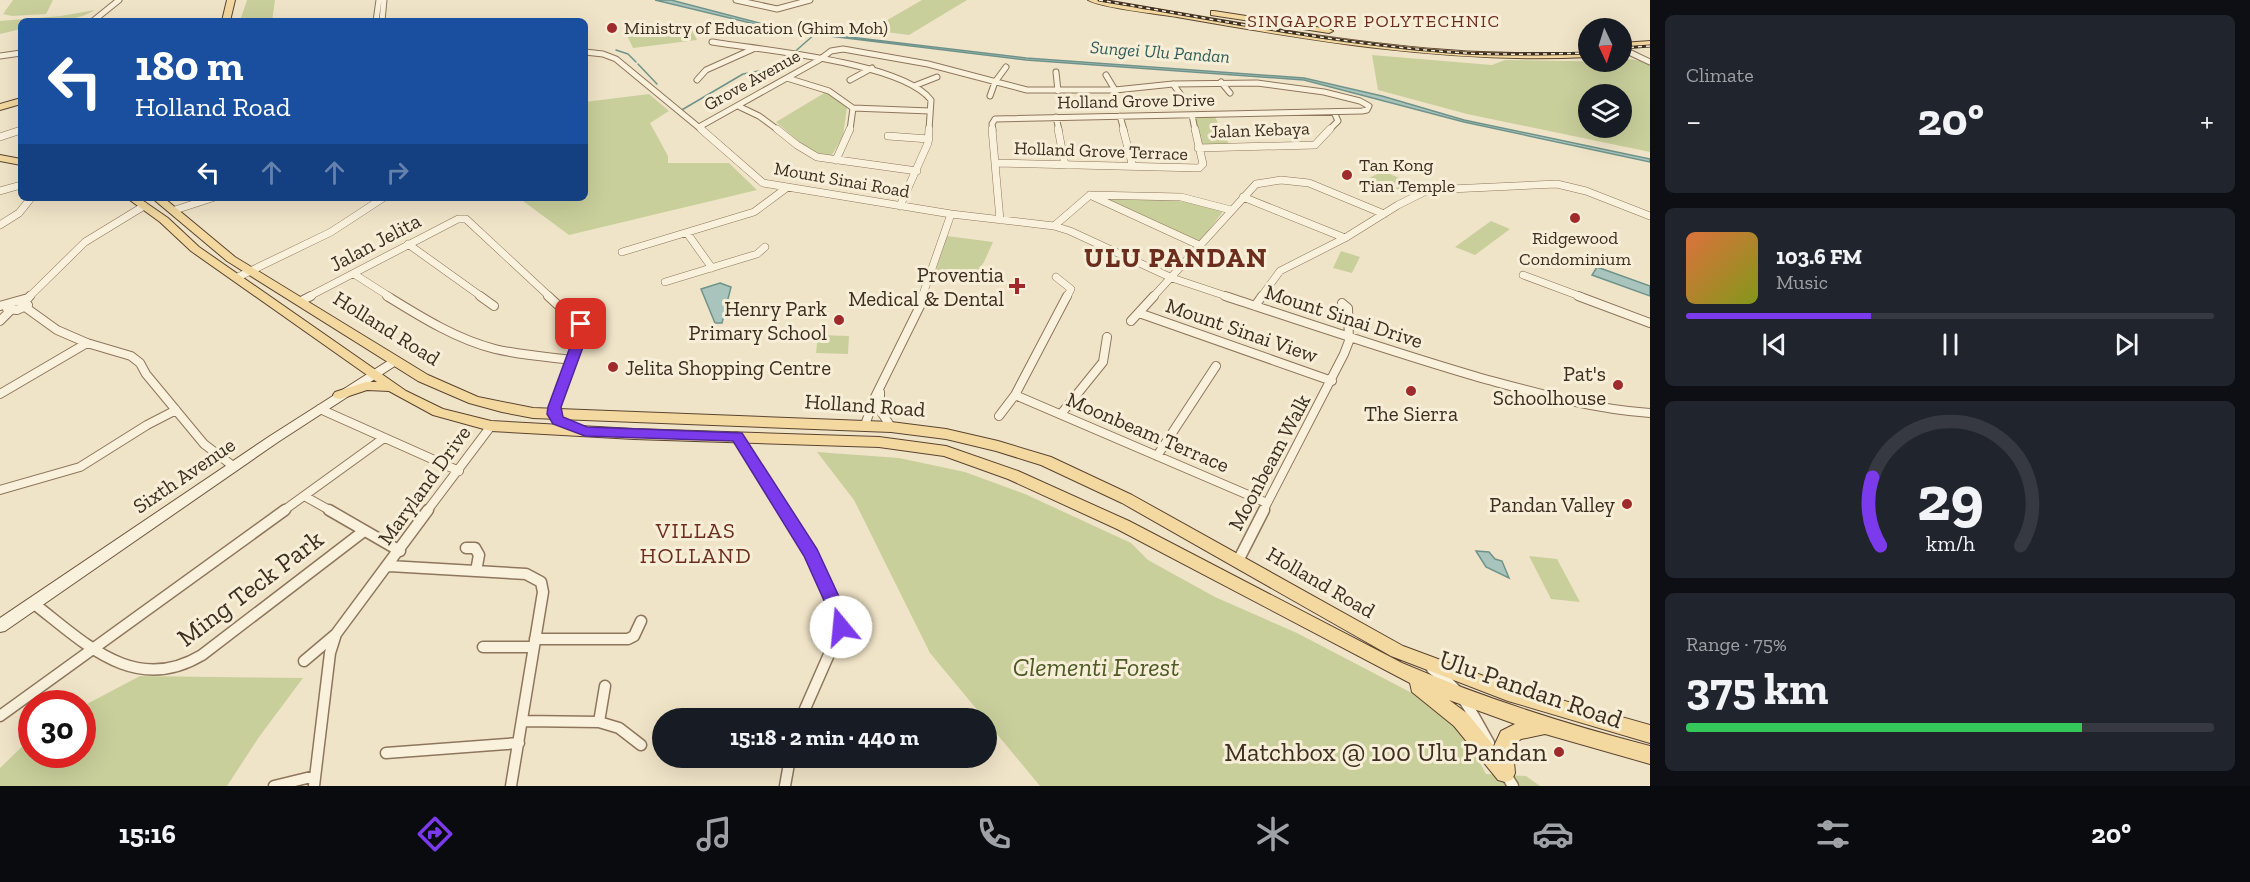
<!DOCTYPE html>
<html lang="en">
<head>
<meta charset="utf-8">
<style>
  :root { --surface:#171b24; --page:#20242c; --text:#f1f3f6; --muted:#9ea1a6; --line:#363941; --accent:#7c3aed }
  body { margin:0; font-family:"Zilla Slab",serif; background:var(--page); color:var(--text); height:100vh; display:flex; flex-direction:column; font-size:22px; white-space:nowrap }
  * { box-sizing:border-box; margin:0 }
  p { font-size:20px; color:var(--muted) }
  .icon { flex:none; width:33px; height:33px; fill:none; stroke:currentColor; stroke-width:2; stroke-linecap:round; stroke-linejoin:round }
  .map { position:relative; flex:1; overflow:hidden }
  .drawer { display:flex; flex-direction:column; gap:15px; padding:15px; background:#0d0f14; width:600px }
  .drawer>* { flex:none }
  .hud { position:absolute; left:18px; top:18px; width:570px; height:183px; border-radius:9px; box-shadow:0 6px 24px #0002; background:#1a4fa0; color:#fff; overflow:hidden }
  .needle { width:39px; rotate:176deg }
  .controls { position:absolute; left:1578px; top:18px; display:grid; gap:12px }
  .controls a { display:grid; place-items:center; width:54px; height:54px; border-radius:50%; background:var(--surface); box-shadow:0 6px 24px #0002; font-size:30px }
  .speed { position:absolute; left:18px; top:690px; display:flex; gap:12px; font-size:30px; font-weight:700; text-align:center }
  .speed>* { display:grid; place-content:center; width:78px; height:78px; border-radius:50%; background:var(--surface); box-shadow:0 6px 24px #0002; line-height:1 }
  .speed .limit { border:9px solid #d22; background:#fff; color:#111 }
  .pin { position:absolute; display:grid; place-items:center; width:51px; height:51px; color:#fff; margin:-26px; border-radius:12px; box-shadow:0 3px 9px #0006 }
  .me { position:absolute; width:66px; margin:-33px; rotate:343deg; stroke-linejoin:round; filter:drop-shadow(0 0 4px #0008) }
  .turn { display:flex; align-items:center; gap:21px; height:126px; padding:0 18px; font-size:27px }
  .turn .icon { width:78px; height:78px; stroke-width:2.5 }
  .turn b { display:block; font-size:42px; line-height:51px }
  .lanes { display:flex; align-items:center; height:57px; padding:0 18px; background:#0003; justify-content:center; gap:30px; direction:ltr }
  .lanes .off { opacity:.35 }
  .big { font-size:45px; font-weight:700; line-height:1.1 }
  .drawer .tile { flex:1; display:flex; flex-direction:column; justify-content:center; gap:9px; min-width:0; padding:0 21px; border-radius:9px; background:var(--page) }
  .drawer .dial { align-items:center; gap:0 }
  .dial svg { height:156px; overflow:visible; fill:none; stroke:var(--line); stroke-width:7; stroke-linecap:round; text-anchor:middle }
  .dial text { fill:var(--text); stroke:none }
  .song { display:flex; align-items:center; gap:18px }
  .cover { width:72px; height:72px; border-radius:9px; background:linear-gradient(135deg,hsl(20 70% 55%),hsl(70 70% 35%)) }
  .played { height:6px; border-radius:3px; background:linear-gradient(90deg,var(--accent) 35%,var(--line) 35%) }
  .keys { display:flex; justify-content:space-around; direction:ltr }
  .heat { display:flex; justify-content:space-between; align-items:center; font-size:33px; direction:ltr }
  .charge { height:9px; border-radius:4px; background:linear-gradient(90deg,#34c759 75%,var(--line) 0) }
  .trip { position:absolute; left:652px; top:708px; width:345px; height:60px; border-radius:30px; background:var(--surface); box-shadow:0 6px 24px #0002; font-weight:700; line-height:60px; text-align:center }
  .tab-bar { display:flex; height:96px; justify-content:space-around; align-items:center; background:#090b0e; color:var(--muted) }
  .tab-bar .icon { width:42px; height:42px }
  .tab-bar .selected { color:var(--accent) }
  .tab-bar b { font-size:27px; color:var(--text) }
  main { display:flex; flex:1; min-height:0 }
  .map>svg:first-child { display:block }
  .green { fill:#c9cf9b; fill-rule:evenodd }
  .water { fill:#a9c4bc; stroke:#6f938a; stroke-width:1.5 }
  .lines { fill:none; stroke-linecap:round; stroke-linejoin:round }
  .stream { stroke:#6f938a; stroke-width:1.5 }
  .minor-far3-casing { stroke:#8d765c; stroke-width:7 }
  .minor-far2-casing { stroke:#8d765c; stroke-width:8 }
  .minor-far1-casing { stroke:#8d765c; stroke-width:10 }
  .minor-casing { stroke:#8d765c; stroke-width:13 }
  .secondary-casing { stroke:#6f573f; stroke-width:2 }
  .primary-casing { stroke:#5b4430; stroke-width:2 }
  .minor-far3 { stroke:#faf1dc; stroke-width:5 }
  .minor-far2 { stroke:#faf1dc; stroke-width:7 }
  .minor-far1 { stroke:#faf1dc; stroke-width:8 }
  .minor { stroke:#faf1dc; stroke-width:10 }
  .secondary { fill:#faf1dc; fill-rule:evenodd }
  .primary { fill:#f3d9a0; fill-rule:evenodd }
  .rail-casing { stroke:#3d2e20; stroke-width:3 }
  .rail { stroke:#f7eed8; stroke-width:1.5; stroke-dasharray:4; stroke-linecap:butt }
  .route { fill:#7c3aed; stroke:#51269a; stroke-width:1.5 }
  .poi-dot { fill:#9e2a2b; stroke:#f7eed8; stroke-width:2 }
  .labels { text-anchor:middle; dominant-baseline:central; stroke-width:6; stroke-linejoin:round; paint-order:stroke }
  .far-neighbourhood-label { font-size:18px; letter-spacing:1.5px; fill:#6b2e1e; stroke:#f7eed8 }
  .far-poi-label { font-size:18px; fill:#3d2e20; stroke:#f7eed8; text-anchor:start }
  .far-water-label { font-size:18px; font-style:italic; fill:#2f5d5a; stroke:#f7eed8 }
  .far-street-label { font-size:18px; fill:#3d2e20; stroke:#f7eed8 }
  .street-label { font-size:21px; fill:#3d2e20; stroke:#f7eed8 }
  .poi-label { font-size:21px; fill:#3d2e20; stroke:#f7eed8; text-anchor:end }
  .neighbourhood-label { font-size:22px; letter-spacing:1.5px; fill:#6b2e1e; stroke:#f7eed8 }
  .near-street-label { font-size:26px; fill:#3d2e20; stroke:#f7eed8 }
  .near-park-label { font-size:26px; font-style:italic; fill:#4d5a26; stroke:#f7eed8 }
  .near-poi-label { font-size:26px; fill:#3d2e20; stroke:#f7eed8; text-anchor:end }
  .district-label { font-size:27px; font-weight:bold; letter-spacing:1.5px; fill:#6b2e1e; stroke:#f7eed8 }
</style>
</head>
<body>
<main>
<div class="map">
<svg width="1650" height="786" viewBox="0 0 1650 786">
  <rect width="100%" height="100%" fill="#f0e4c8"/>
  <path class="green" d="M13,0h40l-7,14 -34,2 -9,-2z
    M247,0h28l-3,21h-32z
    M922,0h45l-58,35 -39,-5z
    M95,10c-20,13 -51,11 -74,11v8l-21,5v-13l61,-5z
    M689,23l8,17 -64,8 -8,-17z
    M1372,55l120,10 13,-5 117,2v-3c10,0 19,1 28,6v87l-183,-38 -89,-24zM1588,94h34v34h-34z
    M826,92l21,15 -4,29 -11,19c-20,2 -41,-21 -56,-33z
    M649,94l20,17 -19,12 18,33v7h61l28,27 -188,45 -50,-37h66v-96z
    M1192,113h21l17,33h-29z
    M1383,171l28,12 -17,8 -27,-12z
    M1128,197l61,5 32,8 1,3 -21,27 -4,1 -96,-43z
    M1491,221l19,8 -35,26 -20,-8z
    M947,236l46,6 -9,20 -16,22 -34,-8z
    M1341,251l19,6 -8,16 -19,-5z
    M818,335l31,1 -1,18 -32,-1z
    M817,452l82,6 66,14 60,22 106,49 17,17 67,37 82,36 157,82 32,59 40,2 14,10h-500l-53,-64v-4h-3l-54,-65 -76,-153z
    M1529,556l28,3 23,43 -29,-3z
    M140,676l163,2 -44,59 -32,49h-227v-18l31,-30 1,16h50l1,-48z"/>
  <path class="water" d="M655,0h16l111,29 244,29 278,20 78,18 82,24 186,39v3l-186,-40 -160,-42 -278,-20 -246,-30z
    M1597,267l53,19v10l-58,-21z
    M720,283l11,4 -9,36h-7l-14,-34z
    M1476,551l13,1 6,7 7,2 7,17 -23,-11z"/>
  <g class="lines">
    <path class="stream" d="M616,50l12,4 8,8
      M638,64l19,20
      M680,111l63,-37 21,-4 27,-15 24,-21"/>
    <defs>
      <path id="minor-far3" d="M736,0l41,9 33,-9
        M93,21l26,-21
        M376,21l3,-21
        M382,21l2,-21
        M712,42c49,8 190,20 219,58l-2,30
        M585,52l18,2 13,5 86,71
        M1631,53l19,9
        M0,56l21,-3
        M1056,72l2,19
        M1106,75l9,15
        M787,78l42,13 24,17
        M697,80l9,-10 47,-21
        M850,80l22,-12
        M1221,82l9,11
        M1173,84l8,11
        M914,86l23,-9
        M990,96l5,-14 11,-15
        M738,106l21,10 19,14
        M853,108l77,3
        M1192,115l3,15
        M1120,116l4,14
        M1056,117l3,13
        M699,127l120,-67 12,-9 12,-2 85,15 99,26h88l58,-6 84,-1 67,9 36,9 9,5 -2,4 -5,1 -367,8 -3,5 1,6
        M850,130l3,-22
        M1329,130l9,-9 -4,-9"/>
      <path id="minor-far2" d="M701,129l62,54 188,31 103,12 16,5 102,47 57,19
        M777,129l20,16 20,12 100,14
        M992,129l8,91
        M1058,129l7,36
        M1123,129l10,38
        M888,136l41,3
        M0,137l21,-7
        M1198,148l117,-3 15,-16
        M836,160l14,-31
        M995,163l204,5 4,-4 -8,-35
        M0,191l21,-6
        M1090,195l111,51
        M1243,197l102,41
        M900,206l28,-63 1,-14
        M175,210l37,-12
        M0,225l19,-12 12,-15
        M1054,226l36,-31 91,2 50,13
        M687,233l25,35
        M408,244l74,53
        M622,252l132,-40 31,-23
        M354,274l36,23
        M1523,275l59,22
        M238,277l93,-45 52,-34
        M1056,277l15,12 -4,8
        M665,282l92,-28 8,-7
        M29,297l56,-55 59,-36
        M308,297l150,-78h8l84,78
        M922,297l29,-83
        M1153,297l103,-113 25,-4 28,3 75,31
        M1261,297l19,-26 65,-33 53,-33 30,-15 129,-6 29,7 64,25"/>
      <path id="minor-far1" d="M387,296c34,21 69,43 108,53 25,6 52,8 78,11
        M480,296l14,10
        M548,296l35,32 -29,86
        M1225,296c85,28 170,57 256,82 56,15 111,31 169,35
        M1578,296l72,27
        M28,298l2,-2
        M301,301l10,-5
        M7,305v4l10,1 11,-5
        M0,306l28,-8
        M1255,306l7,-10
        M25,307l32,23 30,13 44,13 9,7 6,11 58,70 29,22
        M1139,313l193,68
        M0,321l11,-11
        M1131,321l23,-25
        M880,392v18l11,17
        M0,394l87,-51
        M1015,395l252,108
        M320,409l139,62
        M1061,414l42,-52 4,-25
        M999,416l16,-21 52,-99
        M865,425l10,-28 45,-91 3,-10
        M737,436l47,75
        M1157,456l59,-90
        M0,490l80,-23 67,-42 29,-15
        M306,497l25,14
        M283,511l101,-73
        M427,511l64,-85
        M1263,511l81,-157 5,-13 -1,-33 -6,-5"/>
      <path id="minor" d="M329,510l71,41
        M783,510l28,44 28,62 2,11 -40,91
        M466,548h9l4,7 -3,16
        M1238,561l26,-51
        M389,566l137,8 15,8 2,10 -32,194
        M33,603c51,39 101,93 169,52l162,-124
        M535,639h93l6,-3 7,-15
        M483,647h51
        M304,661l32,-27 92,-124
        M1432,669c32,23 38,41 57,74
        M0,716l285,-206
        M523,721l76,1 20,6 22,17
        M599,722l6,-36
        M386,753l133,-10
        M1505,773l8,13
        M274,786l41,-10
        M314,786l16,-133 6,-19
        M785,786l5,-28"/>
      <path id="secondary" d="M394,357l4,1 2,3 -2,3 -120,78 -273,189 -5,1v-14l270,-182z"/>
      <path id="primary" d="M227,0h8l-5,21h-8z
        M1088,0h17c118,20 236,43 356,51 42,3 85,2 127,2v4c-138,7 -275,-16 -411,-40 -18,-3 -76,-9 -89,-17z
        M1214,11l115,18 4,2 -4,2 -118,-18v-4z
        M1650,41v4l-28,2v-4z
        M21,98v6l-21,6v-6z
        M0,155l21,4v6l-21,-4z
        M127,198h12l29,20 31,29 207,144 37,18 48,12 143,8 245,8 67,9 72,25 111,50 273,142c81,35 163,61 248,83v18l-105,-30 -24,5 -6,5 -2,6 2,23 -3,7 -7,2 -7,-2 -44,-54 -42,-34 -2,-9 -293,-154 -109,-50 -64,-23 -65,-9 -245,-8 -143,-8 -58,-16 -44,-24 -22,-1 -27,9 -5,-1 -2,-3 2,-3 31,-10h11l-186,-131 -31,-29zM1449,700l66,24 -14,7 -7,15 -26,-32z
        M152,198h12l71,59 193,118 50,22 55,11 358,14 55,7 52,12 53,16 81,38 271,151 105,39 142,40v18l-142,-42 -117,-45 -269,-153 -81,-38 -45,-14 -50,-12 -55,-7 -358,-14 -31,-6 -33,-9 -51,-22 -191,-120z"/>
    </defs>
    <use href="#minor-far3" class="minor-far3-casing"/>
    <use href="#minor-far2" class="minor-far2-casing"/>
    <use href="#minor-far1" class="minor-far1-casing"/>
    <use href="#minor" class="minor-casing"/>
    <use href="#secondary" class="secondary-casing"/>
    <use href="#primary" class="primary-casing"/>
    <use href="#minor-far3" class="minor-far3"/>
    <use href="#minor-far2" class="minor-far2"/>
    <use href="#minor-far1" class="minor-far1"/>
    <use href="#minor" class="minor"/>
    <use href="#secondary" class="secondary"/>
    <use href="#primary" class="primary"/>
    <defs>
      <path id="rail" d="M1099,0c121,20 243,45 366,53 41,2 82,1 123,0
        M1622,48l28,-2"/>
    </defs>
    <use href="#rail" class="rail-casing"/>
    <use href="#rail" class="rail"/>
  </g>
  <path class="route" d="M581,320l4,1 5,7 -29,79 2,10 24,10 155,6 75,116 31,67 1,11 -2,5 -6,2 -6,-2 -4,-16 -27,-60 -71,-115 -148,-5 -32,-12 -6,-10 1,-7 29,-79 -3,-4z"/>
  <g class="poi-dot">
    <circle cx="612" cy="28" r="6"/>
    <circle cx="1347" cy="175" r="6"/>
    <circle cx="1575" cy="218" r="6"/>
    <path d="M1014 277h6v6h6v6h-6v6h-6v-6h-6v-6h6z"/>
    <circle cx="839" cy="320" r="6"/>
    <circle cx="613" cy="367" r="6"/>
    <circle cx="1618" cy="385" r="6"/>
    <circle cx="1411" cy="391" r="6"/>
    <circle cx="1627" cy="504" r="6"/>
    <circle cx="1559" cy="752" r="6"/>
  </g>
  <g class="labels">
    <g class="far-neighbourhood-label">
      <text x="1374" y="21">SINGAPORE POLYTECHNIC</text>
    </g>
    <g class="far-poi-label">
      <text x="624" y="28">Ministry of Education (Ghim Moh)</text>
      <text x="1359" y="165">Tan Kong<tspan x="1359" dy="21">Tian Temple</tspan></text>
      <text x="1575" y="238" text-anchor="middle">Ridgewood<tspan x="1575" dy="21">Condominium</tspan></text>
    </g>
    <g class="far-water-label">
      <text transform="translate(1160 52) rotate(4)">Sungei Ulu Pandan</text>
    </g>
    <g class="far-street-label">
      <text transform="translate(752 80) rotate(-29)">Grove Avenue</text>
      <text transform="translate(1136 101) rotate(-1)">Holland Grove Drive</text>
      <text transform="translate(1260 130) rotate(-2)">Jalan Kebaya</text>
      <text transform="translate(1101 151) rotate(2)">Holland Grove Terrace</text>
      <text transform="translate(842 180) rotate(10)">Mount Sinai Road</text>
    </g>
    <g class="street-label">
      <text transform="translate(375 242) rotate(-28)">Jalan Jelita</text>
      <text transform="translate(1344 316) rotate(18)">Mount Sinai Drive</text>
      <text transform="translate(387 328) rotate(32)">Holland Road</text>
      <text transform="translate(1242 330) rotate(19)">Mount Sinai View</text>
      <text transform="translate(865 405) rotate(4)">Holland Road</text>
      <text transform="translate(1148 432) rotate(23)">Moonbeam Terrace</text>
      <text transform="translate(1269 462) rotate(-62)">Moonbeam Walk</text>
      <text transform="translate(184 475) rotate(-34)">Sixth Avenue</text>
      <text transform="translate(424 485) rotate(-54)">Maryland Drive</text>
      <text transform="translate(1321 582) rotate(30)">Holland Road</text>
    </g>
    <g class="poi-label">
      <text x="1004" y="274">Proventia<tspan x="1004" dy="24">Medical &amp; Dental</tspan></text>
      <text x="827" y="308">Henry Park<tspan x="827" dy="24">Primary School</tspan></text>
      <text x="625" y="367" text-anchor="start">Jelita Shopping Centre</text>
      <text x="1606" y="373">Pat's<tspan x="1606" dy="24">Schoolhouse</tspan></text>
      <text x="1411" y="413" text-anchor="middle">The Sierra</text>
      <text x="1615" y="504">Pandan Valley</text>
    </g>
    <g class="neighbourhood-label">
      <text x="696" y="530">VILLAS<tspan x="696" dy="25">HOLLAND</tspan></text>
    </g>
    <g class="near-street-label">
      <text transform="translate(250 588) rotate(-37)">Ming Teck Park</text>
      <text transform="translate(1531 689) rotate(19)">Ulu Pandan Road</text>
    </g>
    <g class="near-park-label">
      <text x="1096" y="667">Clementi Forest</text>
    </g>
    <g class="near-poi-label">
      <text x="1547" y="752">Matchbox @ 100 Ulu Pandan</text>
    </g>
    <g class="district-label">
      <text x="1176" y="258">ULU PANDAN</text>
    </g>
  </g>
</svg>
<div class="controls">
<a><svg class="needle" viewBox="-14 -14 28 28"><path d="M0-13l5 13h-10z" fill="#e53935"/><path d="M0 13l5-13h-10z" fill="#9ea1a6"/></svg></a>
<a><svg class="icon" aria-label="layers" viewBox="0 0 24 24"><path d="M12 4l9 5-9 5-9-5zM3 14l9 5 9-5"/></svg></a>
</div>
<div class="speed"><div class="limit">30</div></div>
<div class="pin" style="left:581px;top:324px;background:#d93025"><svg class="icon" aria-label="arrive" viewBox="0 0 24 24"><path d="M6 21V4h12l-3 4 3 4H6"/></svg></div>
<svg class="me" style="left:841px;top:627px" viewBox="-20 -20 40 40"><circle r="19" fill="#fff"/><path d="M0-13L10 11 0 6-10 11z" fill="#7c3aed"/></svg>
<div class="trip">15:18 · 2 min · 440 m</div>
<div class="hud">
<div class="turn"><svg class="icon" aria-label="left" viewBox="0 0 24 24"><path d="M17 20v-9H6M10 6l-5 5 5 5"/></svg><div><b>180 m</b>Holland Road</div></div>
<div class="lanes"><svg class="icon" aria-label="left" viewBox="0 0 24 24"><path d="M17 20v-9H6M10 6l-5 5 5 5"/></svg><svg class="icon off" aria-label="ahead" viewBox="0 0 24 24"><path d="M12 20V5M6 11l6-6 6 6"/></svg><svg class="icon off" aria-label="ahead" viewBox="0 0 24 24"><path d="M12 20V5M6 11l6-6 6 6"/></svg><svg class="icon off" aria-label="right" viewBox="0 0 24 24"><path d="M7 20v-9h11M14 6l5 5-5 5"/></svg></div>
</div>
</div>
<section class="drawer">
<div class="tile"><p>Climate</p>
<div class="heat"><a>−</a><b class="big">20°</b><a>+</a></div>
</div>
<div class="tile">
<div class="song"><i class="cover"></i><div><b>103.6 FM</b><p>Music</p></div></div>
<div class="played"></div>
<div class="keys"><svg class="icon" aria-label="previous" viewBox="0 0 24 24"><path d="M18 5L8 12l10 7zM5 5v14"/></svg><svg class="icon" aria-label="pause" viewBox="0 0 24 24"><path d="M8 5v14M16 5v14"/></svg><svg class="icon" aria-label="next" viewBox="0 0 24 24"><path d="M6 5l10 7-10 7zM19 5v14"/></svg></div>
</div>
<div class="tile dial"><svg viewBox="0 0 100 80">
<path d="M14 69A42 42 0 1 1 86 69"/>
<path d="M14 69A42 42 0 0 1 10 34" stroke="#7c3aed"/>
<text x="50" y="56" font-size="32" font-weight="700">29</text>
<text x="50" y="72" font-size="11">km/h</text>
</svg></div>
<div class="tile"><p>Range · 75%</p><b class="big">375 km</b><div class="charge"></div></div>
</section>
</main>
<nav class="tab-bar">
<b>15:16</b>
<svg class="icon selected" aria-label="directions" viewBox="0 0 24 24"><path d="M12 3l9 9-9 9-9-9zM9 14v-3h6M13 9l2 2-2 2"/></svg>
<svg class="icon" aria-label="music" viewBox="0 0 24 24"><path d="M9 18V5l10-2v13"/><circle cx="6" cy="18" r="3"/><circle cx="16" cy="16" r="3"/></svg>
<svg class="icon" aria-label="phone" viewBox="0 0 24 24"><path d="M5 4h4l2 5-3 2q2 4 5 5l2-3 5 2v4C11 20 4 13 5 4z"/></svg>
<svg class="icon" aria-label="climate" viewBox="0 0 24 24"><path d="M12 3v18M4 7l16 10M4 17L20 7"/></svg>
<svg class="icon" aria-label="car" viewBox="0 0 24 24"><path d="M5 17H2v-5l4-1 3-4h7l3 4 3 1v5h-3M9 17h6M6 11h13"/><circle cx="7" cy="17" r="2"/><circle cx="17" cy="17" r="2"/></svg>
<svg class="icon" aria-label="filters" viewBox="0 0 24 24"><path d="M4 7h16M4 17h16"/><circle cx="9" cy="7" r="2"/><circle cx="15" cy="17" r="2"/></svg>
<b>20°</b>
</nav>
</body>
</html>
